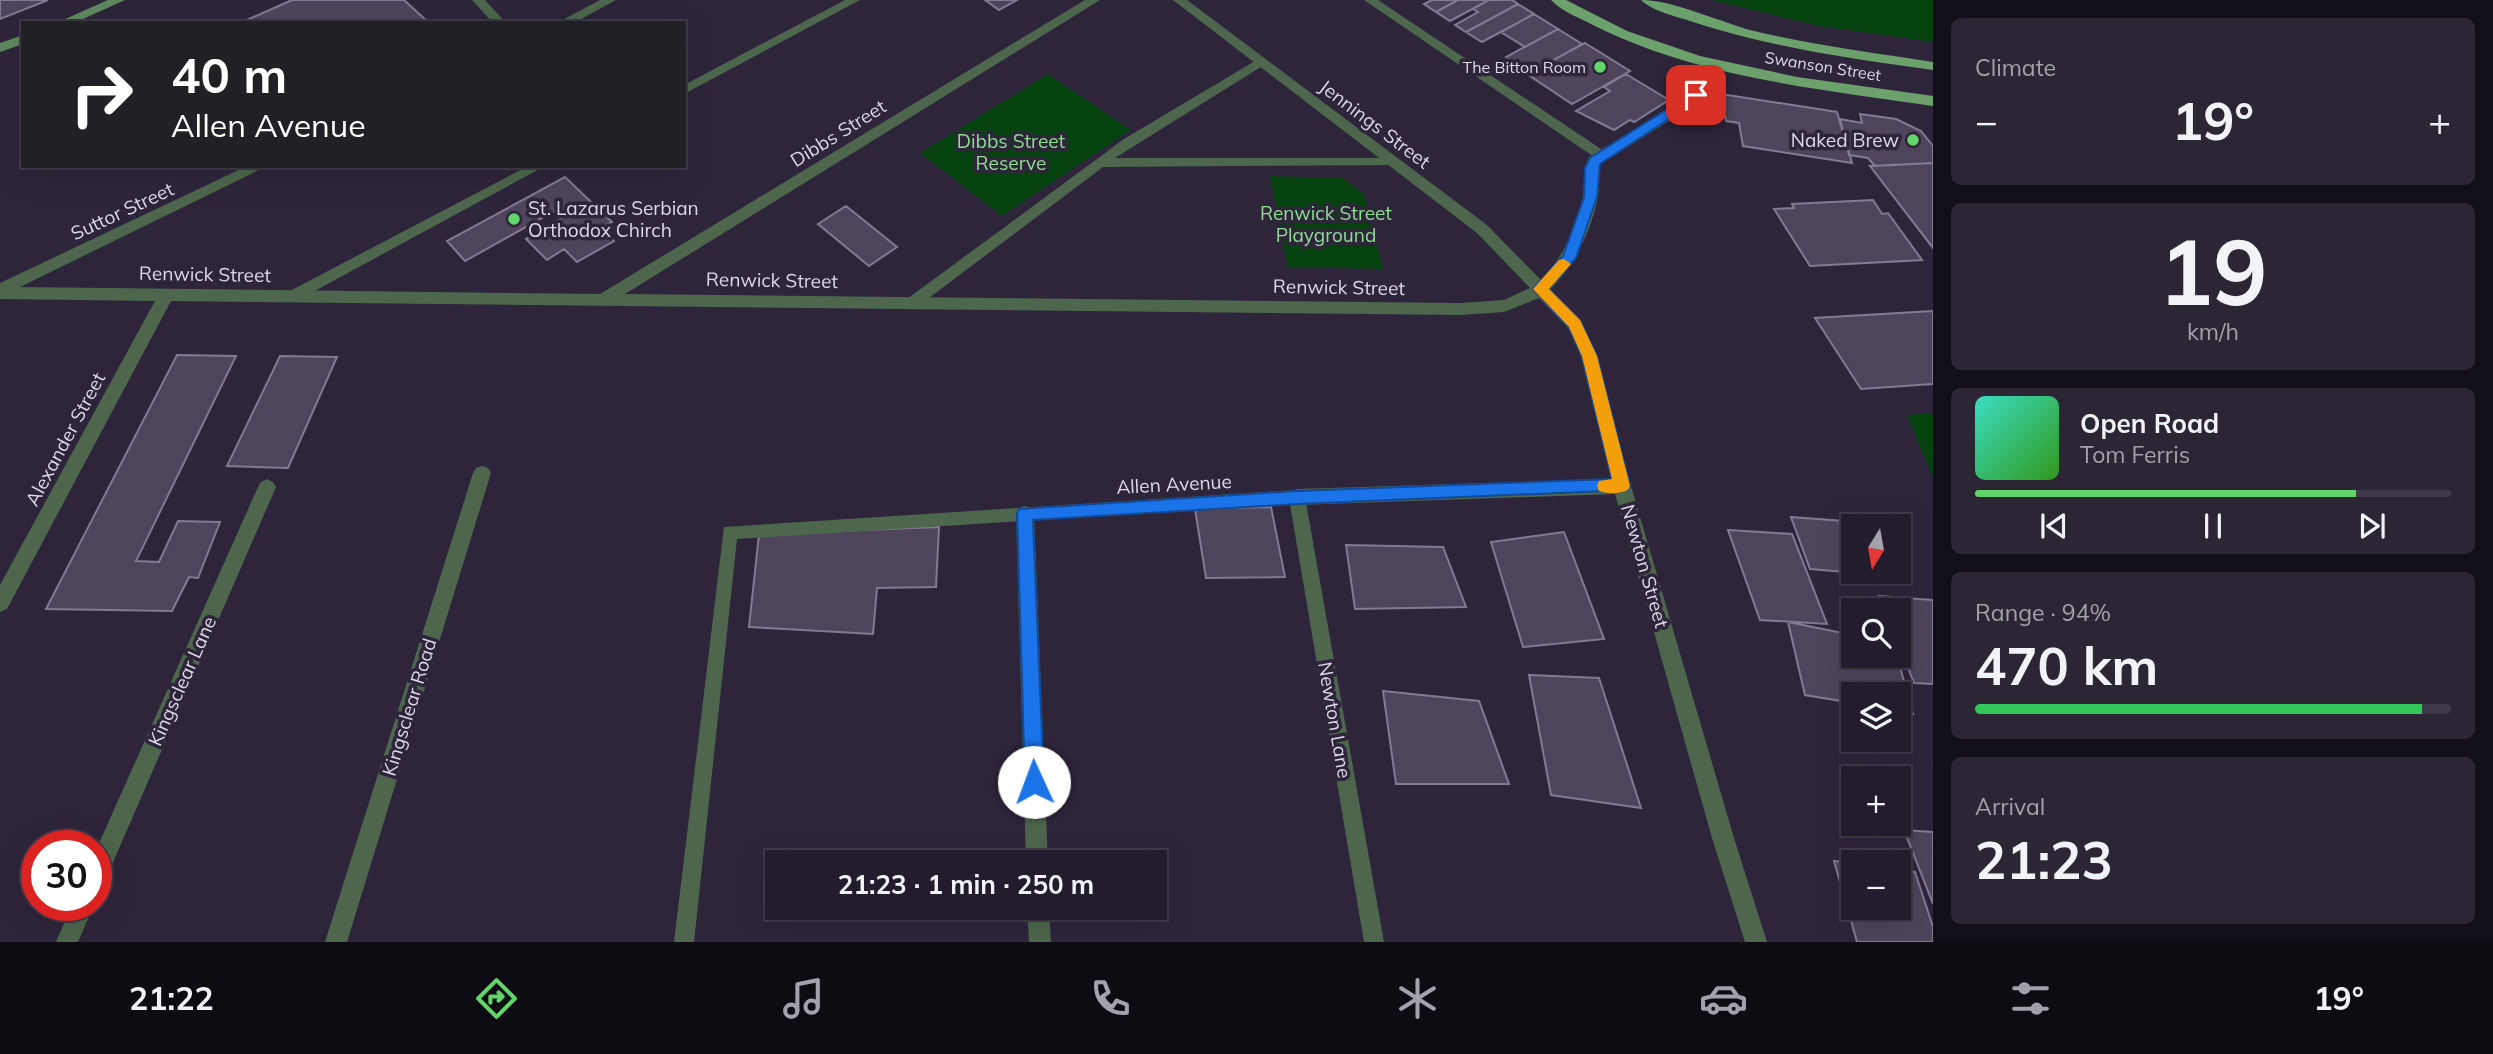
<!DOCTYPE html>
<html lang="en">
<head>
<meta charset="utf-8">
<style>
  :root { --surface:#231c2c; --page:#2b2534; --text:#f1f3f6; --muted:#a3a1a9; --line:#403a48; --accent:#61d56a }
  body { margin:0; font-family:Mulish,sans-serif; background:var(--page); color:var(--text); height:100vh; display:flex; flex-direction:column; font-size:26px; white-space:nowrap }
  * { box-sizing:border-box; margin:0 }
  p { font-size:23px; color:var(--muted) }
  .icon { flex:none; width:38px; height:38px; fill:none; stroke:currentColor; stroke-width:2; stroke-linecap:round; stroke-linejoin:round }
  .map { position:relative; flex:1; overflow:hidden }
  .sheet { display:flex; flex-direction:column; gap:18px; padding:18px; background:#130f18; width:560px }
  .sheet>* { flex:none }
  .top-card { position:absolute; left:21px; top:21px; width:665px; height:147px; border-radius:0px; box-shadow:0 7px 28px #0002,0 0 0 2px var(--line); background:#202124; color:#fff; overflow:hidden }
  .needle { width:46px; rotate:191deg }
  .fabs { position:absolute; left:1841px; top:514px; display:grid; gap:14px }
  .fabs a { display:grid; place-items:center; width:70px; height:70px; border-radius:0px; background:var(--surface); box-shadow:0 7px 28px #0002,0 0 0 2px var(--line); font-size:35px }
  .speed { position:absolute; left:21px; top:830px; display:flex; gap:14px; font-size:35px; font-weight:700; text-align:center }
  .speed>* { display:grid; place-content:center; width:91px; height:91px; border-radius:50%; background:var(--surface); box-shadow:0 7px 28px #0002,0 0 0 2px var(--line); line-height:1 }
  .speed .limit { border:10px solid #d22; background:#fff; color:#111 }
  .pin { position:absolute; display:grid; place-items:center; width:60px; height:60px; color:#fff; margin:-30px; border-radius:14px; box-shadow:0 4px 10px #0006 }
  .me { position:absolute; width:77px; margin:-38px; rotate:358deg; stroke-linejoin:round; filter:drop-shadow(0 0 5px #0008) }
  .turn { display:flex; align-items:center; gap:24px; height:147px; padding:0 35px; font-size:32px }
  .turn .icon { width:91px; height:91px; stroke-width:2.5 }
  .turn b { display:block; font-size:49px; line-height:60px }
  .big { font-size:52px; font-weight:700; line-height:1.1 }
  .sheet .tile { flex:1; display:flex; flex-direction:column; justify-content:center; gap:10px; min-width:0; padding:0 24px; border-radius:10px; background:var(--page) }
  .sheet .dial { align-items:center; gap:0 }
  .dial b { font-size:91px; line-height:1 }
  .song { display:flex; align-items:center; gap:21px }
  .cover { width:84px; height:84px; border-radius:10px; background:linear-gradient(135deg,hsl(170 70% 55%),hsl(110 70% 35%)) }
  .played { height:7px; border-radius:4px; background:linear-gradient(90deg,var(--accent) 80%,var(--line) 80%) }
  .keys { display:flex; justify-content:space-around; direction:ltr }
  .heat { display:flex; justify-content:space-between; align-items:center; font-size:38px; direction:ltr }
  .charge { height:10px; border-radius:5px; background:linear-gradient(90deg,#34c759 94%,var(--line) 0) }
  .trip { position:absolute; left:765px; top:850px; width:402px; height:70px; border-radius:0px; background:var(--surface); box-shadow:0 7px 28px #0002,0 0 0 2px var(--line); font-weight:700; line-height:70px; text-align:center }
  .tabs { display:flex; height:112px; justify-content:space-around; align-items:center; background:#0e0b12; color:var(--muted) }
  .tabs .icon { width:49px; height:49px }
  .tabs .on { color:var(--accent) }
  .tabs b { font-size:32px; color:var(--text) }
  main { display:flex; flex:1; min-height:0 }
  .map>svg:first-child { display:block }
  .green { fill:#054210 }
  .building { fill:#4e455c; stroke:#837993; stroke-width:2 }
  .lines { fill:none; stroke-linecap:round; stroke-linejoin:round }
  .service { fill:#4d664d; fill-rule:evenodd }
  .minor { fill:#4d664d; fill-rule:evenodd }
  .secondary { fill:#5f8760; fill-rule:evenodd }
  .primary { fill:#6ca16d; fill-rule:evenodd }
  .route { fill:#1a73e8; stroke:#114b97; stroke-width:2 }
  .slow { fill:#f59e0b }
  .poi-dot { fill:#61d56a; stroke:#2f253b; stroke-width:2.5 }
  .labels { text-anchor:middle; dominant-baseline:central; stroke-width:7; stroke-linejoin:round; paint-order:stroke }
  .far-street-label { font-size:16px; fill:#ded9e7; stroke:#2f253b }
  .far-poi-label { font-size:16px; fill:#ded9e7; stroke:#2f253b; text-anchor:end }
  .street-label { font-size:19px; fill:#ded9e7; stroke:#2f253b }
  .poi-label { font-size:19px; fill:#ded9e7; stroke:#2f253b; text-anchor:end }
  .park-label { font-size:19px; fill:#8ae08e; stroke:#2f253b }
</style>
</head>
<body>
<main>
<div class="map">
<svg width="1933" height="942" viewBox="0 0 1933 942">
  <rect width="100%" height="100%" fill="#2f253b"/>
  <path class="green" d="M1712,0h221v42l-115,-16z
    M1048,74l83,56 -129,86 -82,-63z
    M1270,176l73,2 21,16 19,75 -95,-2z
    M1933,413v64l-26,-62z"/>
  <path class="building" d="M0,0h48l-48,19z
    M292,0h112l25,23h-189z
    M985,0h32l-18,10z
    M1432,0h26l-22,12 -12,-8z
    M1458,0h31l-39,21 -14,-9z
    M1489,0h23l6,4 -52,28 -11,-7 23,-13 -5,-3z
    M1518,4l16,10 -52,28 -16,-10z
    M1534,14l24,15 -33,18 -24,-15z
    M1558,29l24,15 -52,29 -24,-16z
    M1585,43l45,28 -58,33 -45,-30z
    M1626,74l43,26 -35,22 -4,-2 -16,10 -38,-19 34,-20 -6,-4z
    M1721,94l116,18 15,51 -109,-17 -4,-23 -13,-2z
    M1860,114l36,5 25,12 12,15v17l-58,3 -7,-8 -19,-3 -9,-36 22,4z
    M1933,163v85l-63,-82z
    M565,177l47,45 -11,6 13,13 -37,21 -13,-13 -17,11 -21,-21 41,-24 -7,-7 -95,53 -18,-20z
    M1873,200l9,14 6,-1 34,47 -112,6 -36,-57 20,-1 -2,-4z
    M846,206l51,41 -28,19 -51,-42z
    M1933,311v73l-72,5 -46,-71z
    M177,355l59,1 -100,205 23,1 19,-41 42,1 -22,56 -9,-1 -17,34 -126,-2z
    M280,356l57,1 -49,111 -61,-2z
    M1271,507l14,70 -79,1 -11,-69z
    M1791,517l93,7 1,3h-32v45h46v-11l6,16 -95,-8z
    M939,527l-3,60 -59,1 -4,46 -124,-7 10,-93z
    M1728,530l64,4 35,90 -67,-4z
    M1564,532l40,107 -81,8 -32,-105z
    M1346,545l97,2 23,60 -111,2z
    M1879,596l54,4v84l-19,-1 -15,-39v-33h-14z
    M1788,622l65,13v21h44l16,58 -14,-3v-16h-46v8l-48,-8z
    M1529,675l70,3 42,130 -90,-13z
    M1383,691l96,10 30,83h-113z
    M1904,830l29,2v72z
    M1834,861l19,2v45h46v-38l16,2 18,55v15h-76z"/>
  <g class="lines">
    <path class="service" d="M845,0h15l-176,94v-9z
      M1364,0h14l229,153v6h-10z
      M1260,58l4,1v6l-149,93h278l6,4 -1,3 -295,2 -186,140h-10l-2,-4 2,-4 217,-160z
      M528,166h17l-247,134h-10l-2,-4 2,-4z
      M1297,490l6,2 2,5 79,445h-20l-74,-438 -553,35 -43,403h-20l50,-415z"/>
    <path class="minor" d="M472,0h13l21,23h-13z
      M600,0h16l-42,23h-17z
      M1085,0h15l-475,294 836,9 43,-3 26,-12 -53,-55 -304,-233h14l300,225 54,55c22,-22 36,-53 42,-84 2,-13 -1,-26 6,-39l94,-57 14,-16 6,-24h10l2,3 -4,22 -18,21 -93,58c-2,11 0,22 -2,33 -7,34 -23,68 -48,93l30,30 17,37 34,129 103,352 33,104h-22l-33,-104 -97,-344 -318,11 -6,-3 -3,-5 3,-5 6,-3 314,-10 -30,-122 -13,-29 -29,-30 -35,14 -43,3 -1290,-14 -164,308 -7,3v-27l155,-284 -155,-2v-16l247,-117h20l-247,121 580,7z
      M482,466l6,2 3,5 -144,469h-22l148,-469 3,-5z
      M267,479l6,3 3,5 -172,396 -8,3v-36l162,-363 3,-5z
      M1025,506l6,2 3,6 14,349h-22l-10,-349 3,-6z
      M72,905h22l-16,37h-22z
      M1027,908h22l2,34h-22z"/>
    <path class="secondary" d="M108,0h17l-51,23h-18z
      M23,35v9l-23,8v-9z"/>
    <path class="primary" d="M1551,0h15l61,31 73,25 97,21 136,19v10c-114,-17 -232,-28 -336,-79 -15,-8 -35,-15 -46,-27z
      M1641,0c33,0 78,22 113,31 59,14 119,22 179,31v8c-82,-11 -164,-23 -243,-49 -15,-5 -38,-10 -49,-21z"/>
  </g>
  <path class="route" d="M1696,91l6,4 -1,3 -101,66 -3,33 -21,61 -27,31 31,31 17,36 33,130 -2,4 -331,14 -264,16 11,262 -3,7 -7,3 -7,-3 -2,-7 -8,-268 2,-5 278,-18 315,-12 -30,-123 -13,-29 -36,-38 30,-33 21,-59 1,-29 5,-10z"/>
  <path class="slow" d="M1564,259l7,5 -22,25 31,31 17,36 33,130 -2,4c-9,4 -20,4 -29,1l-2,-5 2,-5 13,-2 -30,-123 -13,-29 -36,-38 26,-29z"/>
  <g class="poi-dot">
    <circle cx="1600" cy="67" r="7"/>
    <circle cx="1913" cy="140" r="7"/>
    <circle cx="514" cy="219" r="7"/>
  </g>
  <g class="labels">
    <g class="far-street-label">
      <text transform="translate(1823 66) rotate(9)">Swanson Street</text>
    </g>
    <g class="far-poi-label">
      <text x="1586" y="67">The Bitton Room</text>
    </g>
    <g class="street-label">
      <text transform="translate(1375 124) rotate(37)">Jennings Street</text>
      <text transform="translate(838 133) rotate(-32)">Dibbs Street</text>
      <text transform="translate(122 211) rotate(-25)">Suttor Street</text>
      <text transform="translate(205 274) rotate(1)">Renwick Street</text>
      <text transform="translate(772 280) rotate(1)">Renwick Street</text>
      <text transform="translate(1339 287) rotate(1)">Renwick Street</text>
      <text transform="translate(65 439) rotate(-62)">Alexander Street</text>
      <text transform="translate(1174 484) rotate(-3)">Allen Avenue</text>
      <text transform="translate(1645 566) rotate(74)">Newton Street</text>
      <text transform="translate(182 681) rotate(-66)">Kingsclear Lane</text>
      <text transform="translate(409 707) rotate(-73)">Kingsclear Road</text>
      <text transform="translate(1335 720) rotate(80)">Newton Lane</text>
    </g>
    <g class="poi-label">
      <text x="1899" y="140">Naked Brew</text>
      <text x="528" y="208" text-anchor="start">St. Lazarus Serbian<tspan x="528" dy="22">Orthodox Chirch</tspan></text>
    </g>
    <g class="park-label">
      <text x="1011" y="141">Dibbs Street<tspan x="1011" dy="22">Reserve</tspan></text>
      <text x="1326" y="213">Renwick Street<tspan x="1326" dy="22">Playground</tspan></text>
    </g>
  </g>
</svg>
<div class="fabs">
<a><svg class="needle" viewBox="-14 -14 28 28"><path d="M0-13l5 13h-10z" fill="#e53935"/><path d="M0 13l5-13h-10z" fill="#a3a1a9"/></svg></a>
<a><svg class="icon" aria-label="search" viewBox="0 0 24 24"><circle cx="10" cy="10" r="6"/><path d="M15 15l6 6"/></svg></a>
<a><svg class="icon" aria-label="layers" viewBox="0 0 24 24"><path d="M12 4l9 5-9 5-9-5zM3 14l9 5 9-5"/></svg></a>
<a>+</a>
<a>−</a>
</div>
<div class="speed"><div class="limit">30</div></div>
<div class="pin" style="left:1696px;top:95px;background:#d93025"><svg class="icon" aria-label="arrive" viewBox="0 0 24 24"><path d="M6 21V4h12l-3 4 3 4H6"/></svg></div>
<svg class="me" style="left:1034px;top:782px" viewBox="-20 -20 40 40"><circle r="19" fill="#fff"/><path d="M0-13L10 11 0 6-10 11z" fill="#1a73e8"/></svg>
<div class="trip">21:23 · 1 min · 250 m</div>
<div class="top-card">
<div class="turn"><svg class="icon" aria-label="right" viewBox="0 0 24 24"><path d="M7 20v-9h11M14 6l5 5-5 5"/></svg><div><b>40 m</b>Allen Avenue</div></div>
</div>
</div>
<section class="sheet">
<div class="tile"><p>Climate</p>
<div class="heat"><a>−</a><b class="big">19°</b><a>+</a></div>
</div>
<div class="tile dial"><b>19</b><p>km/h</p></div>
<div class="tile">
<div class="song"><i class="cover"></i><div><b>Open Road</b><p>Tom Ferris</p></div></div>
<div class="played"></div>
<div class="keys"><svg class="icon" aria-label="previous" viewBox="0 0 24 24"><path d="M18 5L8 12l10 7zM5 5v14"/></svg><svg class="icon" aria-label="pause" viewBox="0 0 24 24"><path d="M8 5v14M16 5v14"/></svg><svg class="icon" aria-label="next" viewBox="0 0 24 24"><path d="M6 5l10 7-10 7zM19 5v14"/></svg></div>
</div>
<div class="tile"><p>Range · 94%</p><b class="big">470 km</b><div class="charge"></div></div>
<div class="tile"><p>Arrival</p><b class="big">21:23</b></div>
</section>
</main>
<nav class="tabs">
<b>21:22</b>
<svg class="icon on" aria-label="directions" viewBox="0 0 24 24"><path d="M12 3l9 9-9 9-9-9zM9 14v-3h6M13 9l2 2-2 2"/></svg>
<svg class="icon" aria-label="music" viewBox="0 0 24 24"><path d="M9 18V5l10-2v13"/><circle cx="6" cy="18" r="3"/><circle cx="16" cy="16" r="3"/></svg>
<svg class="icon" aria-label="phone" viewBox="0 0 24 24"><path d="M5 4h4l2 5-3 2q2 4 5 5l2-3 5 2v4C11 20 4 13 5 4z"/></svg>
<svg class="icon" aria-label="climate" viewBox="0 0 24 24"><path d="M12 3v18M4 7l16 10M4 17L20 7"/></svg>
<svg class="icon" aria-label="car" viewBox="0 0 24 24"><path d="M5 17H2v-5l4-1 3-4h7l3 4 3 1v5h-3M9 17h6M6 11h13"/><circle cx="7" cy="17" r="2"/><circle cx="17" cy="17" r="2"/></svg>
<svg class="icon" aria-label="filters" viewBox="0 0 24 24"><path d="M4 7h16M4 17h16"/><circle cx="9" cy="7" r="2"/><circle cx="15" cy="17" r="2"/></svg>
<b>19°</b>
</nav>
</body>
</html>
